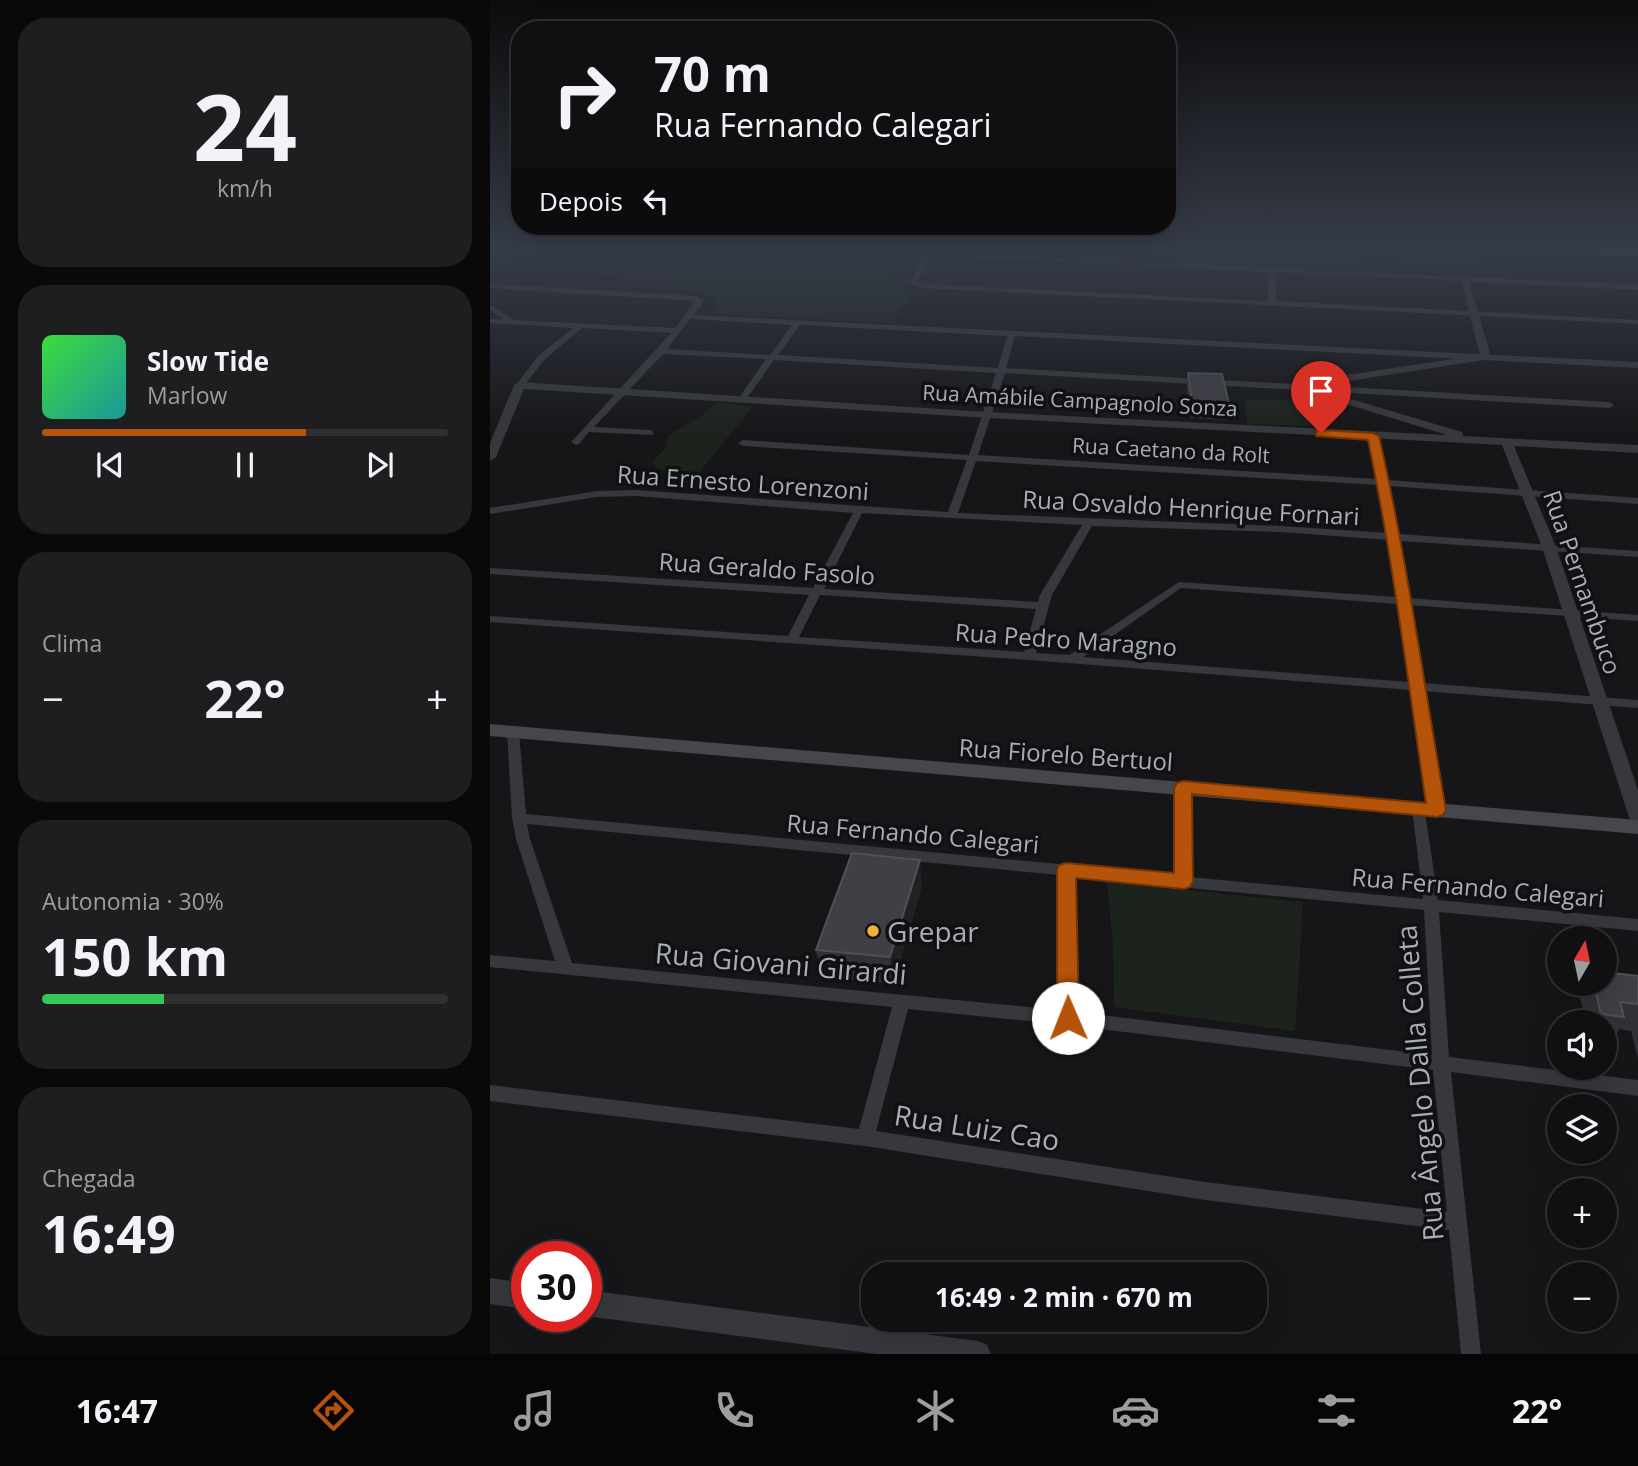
<!DOCTYPE html>
<html lang="pt">
<head>
<meta charset="utf-8">
<style>
  :root { --surface:#101012; --page:#1e1e20; --text:#f1f3f6; --muted:#9c9d9f; --line:#303032; --accent:#b45309 }
  body { margin:0; font-family:"Open Sans",sans-serif; background:var(--page); color:var(--text); height:100vh; display:flex; flex-direction:column; font-size:26px; white-space:nowrap }
  * { box-sizing:border-box; margin:0 }
  p { font-size:23px; color:var(--muted) }
  .icon { flex:none; width:38px; height:38px; fill:none; stroke:currentColor; stroke-width:2; stroke-linecap:round; stroke-linejoin:round }
  .map { position:relative; flex:1; overflow:hidden }
  .sheet { display:flex; flex-direction:column; gap:18px; padding:18px; background:#09090a; width:490px }
  .sheet>* { flex:none }
  .banner { position:absolute; left:21px; top:21px; width:665px; height:214px; border-radius:28px; box-shadow:0 7px 28px #0002,0 0 0 2px var(--line); background:#101012; color:var(--text); overflow:hidden }
  .needle { width:46px; rotate:9deg }
  .buttons { position:absolute; left:1057px; top:926px; display:grid; gap:14px }
  .buttons a { display:grid; place-items:center; width:70px; height:70px; border-radius:50%; background:var(--surface); box-shadow:0 7px 28px #0002,0 0 0 2px var(--line); font-size:35px }
  .speed { position:absolute; left:21px; top:1241px; display:flex; gap:14px; font-size:35px; font-weight:700; text-align:center }
  .speed>* { display:grid; place-content:center; width:91px; height:91px; border-radius:50%; background:var(--surface); box-shadow:0 7px 28px #0002,0 0 0 2px var(--line); line-height:1 }
  .speed .limit { border:10px solid #d22; background:#fff; color:#111 }
  .pin { position:absolute; display:grid; place-items:center; width:60px; height:60px; color:#fff; margin:-72px -30px; border-radius:50% 50% 50% 0; rotate:-45deg; box-shadow:0 0 7px #0007 }
  .pin .icon { rotate:45deg }
  .me { position:absolute; width:77px; margin:-38px; rotate:359deg; stroke-linejoin:round; filter:drop-shadow(0 0 5px #0008) }
  .turn { display:flex; align-items:center; gap:24px; height:147px; padding:0 28px; font-size:32px }
  .turn .icon { width:91px; height:91px; stroke-width:2.5 }
  .turn b { display:block; font-size:49px; line-height:60px }
  .then { display:flex; align-items:center; height:66px; padding:0 28px; background:#0003; gap:14px; font-size:26px }
  .big { font-size:52px; font-weight:700; line-height:1.1 }
  .sheet .widget { flex:1; display:flex; flex-direction:column; justify-content:center; gap:10px; min-width:0; padding:0 24px; border-radius:28px; background:var(--page) }
  .sheet .dial { align-items:center; gap:0 }
  .dial b { font-size:91px; line-height:1 }
  .song { display:flex; align-items:center; gap:21px }
  .cover { width:84px; height:84px; border-radius:10px; background:linear-gradient(135deg,hsl(120 70% 55%),hsl(180 70% 35%)) }
  .played { height:7px; border-radius:4px; background:linear-gradient(90deg,var(--accent) 65%,var(--line) 65%) }
  .keys { display:flex; justify-content:space-around; direction:ltr }
  .heat { display:flex; justify-content:space-between; align-items:center; font-size:38px; direction:ltr }
  .charge { height:10px; border-radius:5px; background:linear-gradient(90deg,#34c759 30%,var(--line) 0) }
  .trip { position:absolute; left:371px; top:1262px; width:406px; height:70px; border-radius:28px; background:var(--surface); box-shadow:0 7px 28px #0002,0 0 0 2px var(--line); font-weight:700; line-height:70px; text-align:center }
  .tabs { display:flex; height:112px; justify-content:space-around; align-items:center; background:#060607; color:var(--muted) }
  .tabs .icon { width:49px; height:49px }
  .tabs .current { color:var(--accent) }
  .tabs b { font-size:32px; color:var(--text) }
  main { display:flex; flex:1; min-height:0 }
  .map>svg:first-child { display:block }
  .green { fill:#1c231d }
  .lines { fill:none; stroke-linecap:round; stroke-linejoin:round }
  .minor { fill:#37383d; fill-rule:evenodd }
  .tertiary { fill:#37383d; fill-rule:evenodd }
  .secondary { fill:#45474d; fill-rule:evenodd }
  .wall { fill:#323236 }
  .shaded-wall { fill:#212124 }
  .building { fill:#3f3f44; stroke:#4f5156; stroke-width:2 }
  .route { fill:#b45309; stroke:#753606; stroke-width:2 }
  .poi-dot { fill:#f2b134; stroke:#111113; stroke-width:2.5 }
  .labels { text-anchor:middle; dominant-baseline:central; stroke-width:7; stroke-linejoin:round; paint-order:stroke }
  .far-street-label { font-size:21px; fill:#a8adb8; stroke:#111113 }
  .street-label { font-size:24px; fill:#a8adb8; stroke:#111113 }
  .near-poi-label { font-size:28px; fill:#a8adb8; stroke:#111113; text-anchor:start }
  .near-street-label { font-size:28px; fill:#a8adb8; stroke:#111113 }
</style>
</head>
<body>
<main>
<section class="sheet">
<div class="widget dial"><b>24</b><p>km/h</p></div>
<div class="widget">
<div class="song"><i class="cover"></i><div><b>Slow Tide</b><p>Marlow</p></div></div>
<div class="played"></div>
<div class="keys"><svg class="icon" aria-label="previous" viewBox="0 0 24 24"><path d="M18 5L8 12l10 7zM5 5v14"/></svg><svg class="icon" aria-label="pause" viewBox="0 0 24 24"><path d="M8 5v14M16 5v14"/></svg><svg class="icon" aria-label="next" viewBox="0 0 24 24"><path d="M6 5l10 7-10 7zM19 5v14"/></svg></div>
</div>
<div class="widget"><p>Clima</p>
<div class="heat"><a>−</a><b class="big">22°</b><a>+</a></div>
</div>
<div class="widget"><p>Autonomia · 30%</p><b class="big">150 km</b><div class="charge"></div></div>
<div class="widget"><p>Chegada</p><b class="big">16:49</b></div>
</section>
<div class="map">
<svg width="1148" height="1354" viewBox="0 0 1148 1354">
  <rect width="100%" height="100%" fill="#161618"/>
  <path class="green" d="M0,248h981l5,17 -46,-2 -33,-9h-21l-22,3 -26,11 -403,-20 -37,1 -10,11 18,23 16,9 -19,31 -182,-9 7,-15 -12,-5 -33,-5 3,-9 -163,-9 -23,-4z
    M755,399l62,2 4,25 -64,-2z
    M227,402l36,5 -67,81 -20,-1 12,-15 -22,-4 -3,-7 12,-13 3,-12 36,-22z
    M617,882l196,20 -8,129 -181,-24 -1,-61z"/>
  <g class="lines">
    <path class="minor" d="M1009,248l139,4v4l-136,-6z
      M449,252l524,25h3v4l-190,-9v29l362,19v4l-716,-36 -11,-4 -1,-2 15,-27zM449,256l329,16v29l-345,-17 -5,-3 12,-23z
      M0,284l207,12 7,5 -10,14 944,47v6l-623,-32 -9,32 604,34 4,3 -4,3 -605,-35 -27,82 399,24 -9,-43 5,-3 5,3 9,44 251,18v6l-249,-18 10,48 239,17v6l-237,-16 6,57 231,17v6l-230,-16 14,78 216,17v8l-215,-17 21,119 -2,4h-10l-2,-4 -19,-120 -382,-30 -539,-38v-6l298,20 21,-41 -319,-21v-6l323,20 40,-75 -217,-17 -39,1 -107,17v-6l107,-17 39,-1 312,22 19,-52 -224,-14 -5,-3 5,-3 226,15 27,-82 -222,-13 -29,41 -3,1 -4,-3 28,-40 -103,-5 -69,73 56,3 3,1v4l-64,-3 -10,12 -3,1 -5,-3 2,-2 98,-107 -89,-5 -38,32 -21,27 -3,1 -4,-3 22,-29 35,-28 -83,-5v-4h13l-13,-9v-6l23,16 162,8 21,-27 -206,-13zM200,319l102,6 -22,30 -103,-6zM310,325l207,11 -9,32 -220,-13zM486,461l403,24 10,48 -109,-7 -322,-13zM372,513l220,12 -42,70 -2,7 -214,-13zM602,526l188,6 110,8 6,57 -217,-15 -110,73 -33,-2 16,-58zM691,588l216,16 12,78 -326,-25zM330,595l216,14 -12,43 -225,-15z
      M23,728l6,4 7,82 650,61v-88l2,-3h10l2,3v90l233,22 -11,-91 2,-3h10l14,95 200,19v12l-199,-19 10,145 189,23v16l-187,-24 30,282h-20l-12,-124 -244,-30 -340,-54 -375,-45v-16l369,44 33,-122 -402,-40v-12l65,6 -39,-122 -4,-21 -5,-86zM37,824l532,51 1,135 -488,-47 -42,-124zM583,877l351,33 8,145 -356,-43zM418,1009l160,16 365,45 14,142 -242,-30 -329,-51z"/>
    <path class="tertiary" d="M970,277l178,7v6l-169,-8 22,75 -1,2 -180,28 152,45 1,4 175,9v8l-124,-7 42,101 82,243v33l-6,-1 -3,-5 -87,-270 -40,-102 -514,-27 -464,-29 -28,68 -6,4v-18l24,-58 6,-3 468,30 459,23 -159,-49 6,-3 186,-28z
      M0,1278l37,5v26l-37,-5z
      M96,1290l392,51 9,4 4,9h-114l-291,-38z"/>
    <path class="secondary" d="M0,724l1148,96v14l-1148,-98z"/>
  </g>
  <path class="wall" d="M698,373l41,31 -2,16 -36,-2 -4,-29z
    M432,886l-29,98 -72,-8 -5,-26z
    M1148,976v82l-7,-27 -12,-2 -7,14 -7,-1v-20h-20l-5,-26 5,-12h20z"/>
  <path class="shaded-wall" d="M430,860l2,26 -29,98 -3,-27z"/>
  <path class="building" d="M698,373l34,1 7,30 -37,-2z
    M362,853l68,7 -30,97 -74,-7z
    M1115,972l33,4v28l-18,-2 4,15 -23,-3 -7,-30h11z"/>
  <linearGradient id="sky" x2="0" y2="1"><stop stop-color="#0c0c0d"/><stop offset="0.57" stop-color="#363c48"/><stop offset="1" stop-color="#363c48" stop-opacity="0"/></linearGradient>
  <rect width="1148" height="437" fill="url(#sky)"/>
  <path class="route" d="M831,430l52,3 6,3c28,124 45,249 67,374l-3,5 -6,2 -245,-23 1,87 -3,6 -6,2 -108,-11 3,140 -4,7 -7,2 -8,-2 -3,-7v-148l2,-5 7,-2 108,10v-85l3,-5 6,-2 243,22c-18,-121 -33,-243 -58,-363l-52,-4v-5z"/>
  <circle class="poi-dot" cx="383" cy="931" r="7"/>
  <g class="labels">
    <g class="far-street-label">
      <text transform="translate(590 400) rotate(3)">Rua Amábile Campagnolo Sonza</text>
      <text transform="translate(681 450) rotate(3)">Rua Caetano da Rolt</text>
    </g>
    <g class="street-label">
      <text transform="translate(253 482) rotate(4)">Rua Ernesto Lorenzoni</text>
      <text transform="translate(701 507) rotate(3)">Rua Osvaldo Henrique Fornari</text>
      <text transform="translate(277 568) rotate(4)">Rua Geraldo Fasolo</text>
      <text transform="translate(1093 582) rotate(71)">Rua Pernambuco</text>
      <text transform="translate(576 639) rotate(4)">Rua Pedro Maragno</text>
      <text transform="translate(576 754) rotate(4)">Rua Fiorelo Bertuol</text>
      <text transform="translate(423 833) rotate(5)">Rua Fernando Calegari</text>
      <text transform="translate(988 887) rotate(5)">Rua Fernando Calegari</text>
    </g>
    <g class="near-poi-label">
      <text x="397" y="931">Grepar</text>
    </g>
    <g class="near-street-label">
      <text transform="translate(291 963) rotate(5)">Rua Giovani Girardi</text>
      <text transform="translate(929 1083) rotate(-95)">Rua Ângelo Dalla Colleta</text>
      <text transform="translate(487 1127) rotate(9)">Rua Luiz Cao</text>
    </g>
  </g>
</svg>
<div class="buttons">
<a><svg class="needle" viewBox="-14 -14 28 28"><path d="M0-13l5 13h-10z" fill="#e53935"/><path d="M0 13l5-13h-10z" fill="#9c9d9f"/></svg></a>
<a><svg class="icon" aria-label="sound" viewBox="0 0 24 24"><path d="M4 9h4l5-4v14l-5-4H4zM17 9q2 3 0 6"/></svg></a>
<a><svg class="icon" aria-label="layers" viewBox="0 0 24 24"><path d="M12 4l9 5-9 5-9-5zM3 14l9 5 9-5"/></svg></a>
<a>+</a>
<a>−</a>
</div>
<div class="speed"><div class="limit">30</div></div>
<div class="pin" style="left:831px;top:433px;background:#d93025"><svg class="icon" aria-label="arrive" viewBox="0 0 24 24"><path d="M6 21V4h12l-3 4 3 4H6"/></svg></div>
<svg class="me" style="left:578px;top:1018px" viewBox="-20 -20 40 40"><circle r="19" fill="#fff"/><path d="M0-13L10 11 0 6-10 11z" fill="#b45309"/></svg>
<div class="trip">16:49 · 2 min · 670 m</div>
<div class="banner">
<div class="turn"><svg class="icon" aria-label="right" viewBox="0 0 24 24"><path d="M7 20v-9h11M14 6l5 5-5 5"/></svg><div><b>70 m</b>Rua Fernando Calegari</div></div>
<div class="then">Depois<svg class="icon" aria-label="left" viewBox="0 0 24 24"><path d="M17 20v-9H6M10 6l-5 5 5 5"/></svg></div>
</div>
</div>
</main>
<nav class="tabs">
<b>16:47</b>
<svg class="icon current" aria-label="directions" viewBox="0 0 24 24"><path d="M12 3l9 9-9 9-9-9zM9 14v-3h6M13 9l2 2-2 2"/></svg>
<svg class="icon" aria-label="music" viewBox="0 0 24 24"><path d="M9 18V5l10-2v13"/><circle cx="6" cy="18" r="3"/><circle cx="16" cy="16" r="3"/></svg>
<svg class="icon" aria-label="phone" viewBox="0 0 24 24"><path d="M5 4h4l2 5-3 2q2 4 5 5l2-3 5 2v4C11 20 4 13 5 4z"/></svg>
<svg class="icon" aria-label="climate" viewBox="0 0 24 24"><path d="M12 3v18M4 7l16 10M4 17L20 7"/></svg>
<svg class="icon" aria-label="car" viewBox="0 0 24 24"><path d="M5 17H2v-5l4-1 3-4h7l3 4 3 1v5h-3M9 17h6M6 11h13"/><circle cx="7" cy="17" r="2"/><circle cx="17" cy="17" r="2"/></svg>
<svg class="icon" aria-label="filters" viewBox="0 0 24 24"><path d="M4 7h16M4 17h16"/><circle cx="9" cy="7" r="2"/><circle cx="15" cy="17" r="2"/></svg>
<b>22°</b>
</nav>
</body>
</html>
